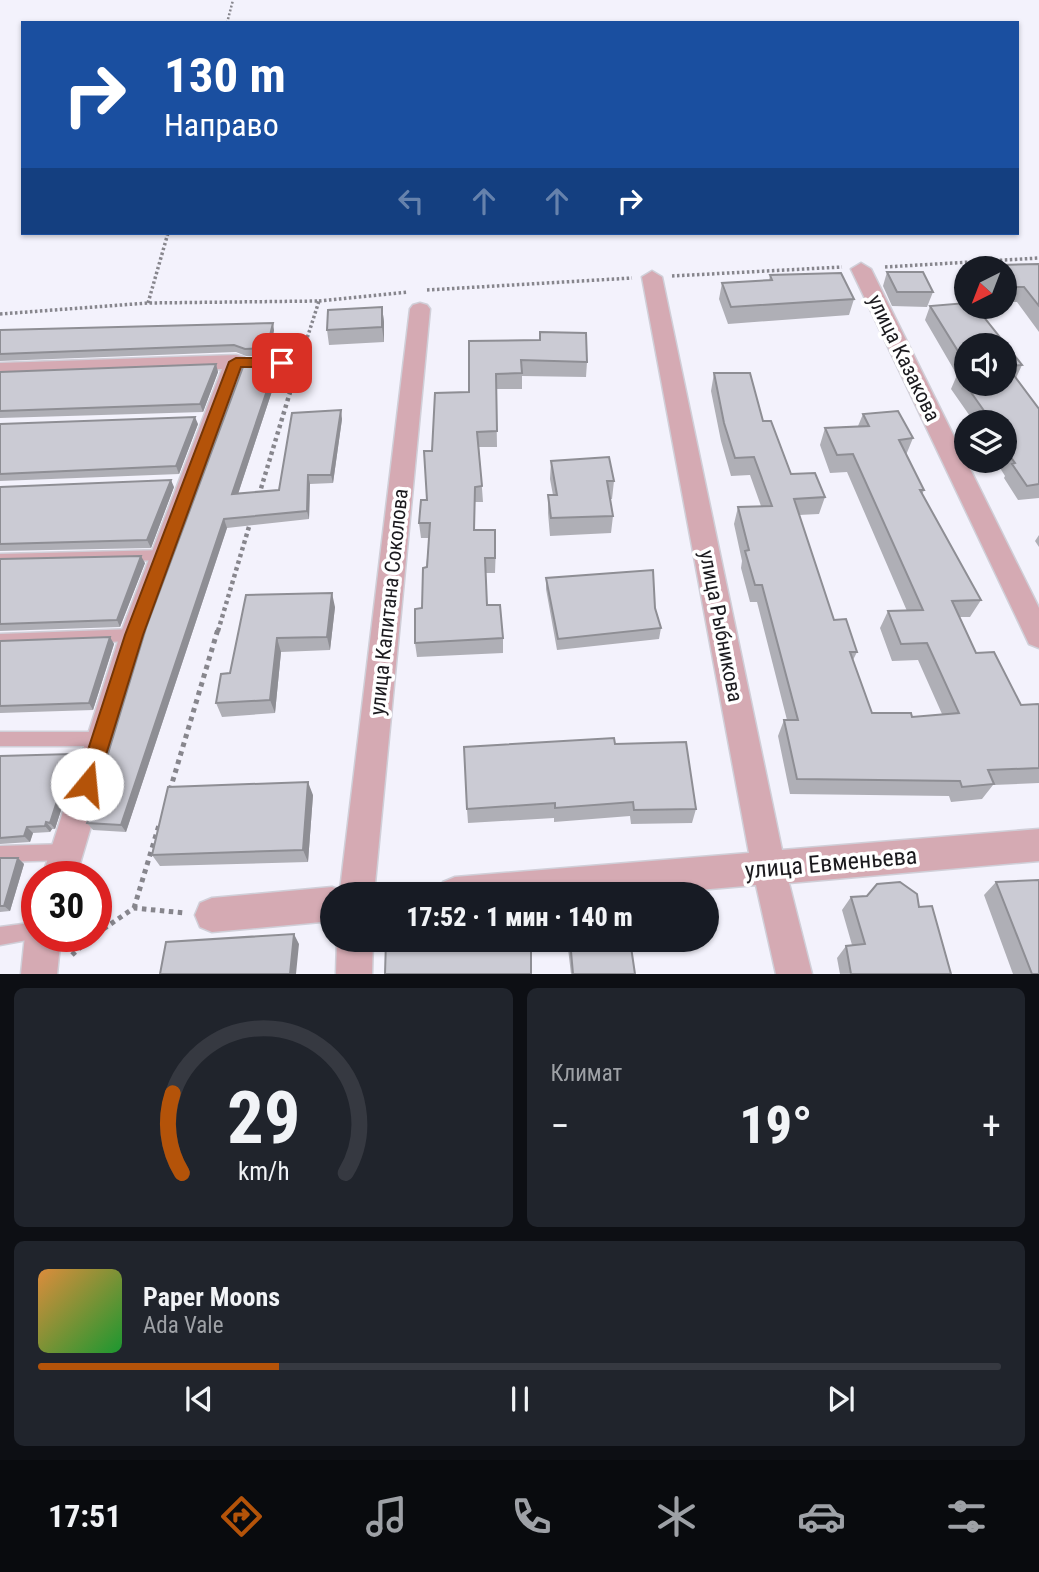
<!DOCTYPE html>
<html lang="ru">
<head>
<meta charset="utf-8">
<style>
  :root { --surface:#171b24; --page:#20242c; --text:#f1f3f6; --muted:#9ea1a6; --line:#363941; --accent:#b45309 }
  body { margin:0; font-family:"Roboto Condensed",sans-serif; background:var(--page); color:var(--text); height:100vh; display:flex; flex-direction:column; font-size:26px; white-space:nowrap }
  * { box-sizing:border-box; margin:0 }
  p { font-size:23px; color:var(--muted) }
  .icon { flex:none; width:38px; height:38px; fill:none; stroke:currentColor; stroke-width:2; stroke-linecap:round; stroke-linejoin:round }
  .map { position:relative; height:974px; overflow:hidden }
  .details { display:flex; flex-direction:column; gap:14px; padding:14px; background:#0d0f14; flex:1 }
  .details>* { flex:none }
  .guide { position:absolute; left:21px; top:21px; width:998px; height:214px; border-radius:0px; box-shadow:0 2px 5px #0004; background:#1a4fa0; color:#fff; overflow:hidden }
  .needle { width:46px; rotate:222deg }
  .buttons { position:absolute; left:954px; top:256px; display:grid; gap:14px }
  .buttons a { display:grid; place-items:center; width:63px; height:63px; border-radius:50%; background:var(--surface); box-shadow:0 2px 5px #0004; font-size:35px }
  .speed { position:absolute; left:21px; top:861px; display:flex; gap:14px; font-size:35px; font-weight:700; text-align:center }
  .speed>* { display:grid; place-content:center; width:91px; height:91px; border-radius:50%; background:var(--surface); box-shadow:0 2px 5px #0004; line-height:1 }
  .speed .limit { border:10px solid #d22; background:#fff; color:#111 }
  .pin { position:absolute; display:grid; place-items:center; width:60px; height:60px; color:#fff; margin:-30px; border-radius:14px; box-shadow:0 4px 10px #0006 }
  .me { position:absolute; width:77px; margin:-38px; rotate:17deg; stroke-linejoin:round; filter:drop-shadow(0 0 5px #0008) }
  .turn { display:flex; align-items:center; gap:24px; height:147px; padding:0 28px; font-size:32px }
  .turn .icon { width:91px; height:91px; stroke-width:2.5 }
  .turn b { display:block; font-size:49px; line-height:60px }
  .lanes { display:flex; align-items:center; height:66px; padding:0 28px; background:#0003; justify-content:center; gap:35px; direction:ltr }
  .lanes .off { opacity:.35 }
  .big { font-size:52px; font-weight:800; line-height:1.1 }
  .details .widget { flex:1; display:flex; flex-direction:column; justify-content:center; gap:10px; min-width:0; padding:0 24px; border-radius:10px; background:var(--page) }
  .details .dial { align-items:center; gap:0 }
  .dial svg { height:182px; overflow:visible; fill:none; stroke:var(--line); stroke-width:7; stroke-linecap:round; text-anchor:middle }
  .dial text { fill:var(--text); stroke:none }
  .song { display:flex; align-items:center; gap:21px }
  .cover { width:84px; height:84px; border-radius:10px; background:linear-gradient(135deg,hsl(30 70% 55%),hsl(130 70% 35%)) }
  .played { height:7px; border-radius:4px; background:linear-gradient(90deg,var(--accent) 25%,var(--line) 25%) }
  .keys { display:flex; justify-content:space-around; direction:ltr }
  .heat { display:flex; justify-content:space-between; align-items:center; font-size:38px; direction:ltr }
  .details .tiles { flex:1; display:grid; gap:14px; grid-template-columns:1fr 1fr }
  .widget:last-child { grid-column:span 2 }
  .trip { position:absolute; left:320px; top:882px; width:399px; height:70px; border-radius:35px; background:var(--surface); box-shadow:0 2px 5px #0004; font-weight:800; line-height:70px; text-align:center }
  .dock { display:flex; height:112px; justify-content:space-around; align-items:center; background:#090b0e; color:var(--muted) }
  .dock .icon { width:49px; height:49px }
  .dock .active { color:var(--accent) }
  .dock b { font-size:32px; color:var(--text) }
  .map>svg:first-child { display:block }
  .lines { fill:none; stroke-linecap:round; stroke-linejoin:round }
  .service-casing { stroke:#d0cfd8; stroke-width:3 }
  .minor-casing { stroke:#d0cfd8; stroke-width:3 }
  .path-far3 { stroke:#87868d; stroke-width:2.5; stroke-dasharray:2 2; stroke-linecap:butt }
  .path-far2 { stroke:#87868d; stroke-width:3.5; stroke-dasharray:2.5 2.5; stroke-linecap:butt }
  .path-far1 { stroke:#87868d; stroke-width:4.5; stroke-dasharray:3.5 3.5; stroke-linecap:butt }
  .path { stroke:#87868d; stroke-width:5; stroke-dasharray:4.5 4.5; stroke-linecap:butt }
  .service { fill:#d5aab3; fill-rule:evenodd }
  .minor { fill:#d5aab3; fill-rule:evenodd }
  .wall { fill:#afafb6; fill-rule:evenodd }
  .shaded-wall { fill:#8e8e94 }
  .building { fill:#cbcbd4; stroke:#8e8e94; stroke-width:2 }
  .route { fill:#b45309; stroke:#753606; stroke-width:2 }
  .labels { text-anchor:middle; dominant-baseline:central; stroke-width:7; stroke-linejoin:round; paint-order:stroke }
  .street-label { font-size:21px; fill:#1b1a1e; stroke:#fff }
  .near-street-label { font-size:24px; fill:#1b1a1e; stroke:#fff }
</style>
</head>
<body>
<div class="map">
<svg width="1039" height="974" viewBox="0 0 1039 974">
  <rect width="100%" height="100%" fill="#f3f2fc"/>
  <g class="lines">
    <defs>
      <path id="service" d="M261,358l38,4 5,3 -5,3 -42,-5 -1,-2z
        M165,550l5,1 2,4 -2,4 -5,1 -165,4v-10z
        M133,629l5,2 2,4 -2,4 -5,2 -133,5v-12z
        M0,732h100l5,2 3,5 -3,5 -5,2h-100z
        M66,844l6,2 2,6 -2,6 -6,2 -66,2v-16z
        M37,922v14l6,1 -43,8v-18z"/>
      <path id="minor" d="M861,263l10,6 168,339v40l-10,-4 -178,-375z
        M652,271l10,6 120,573 257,-21v32l-250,22 23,91h-36l-20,-89 -103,9h-215l5,-12 12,-5 294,-24 -107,-576z
        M420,303l7,2 3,4 -56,585h-42v27l-120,11 -12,-5 -5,-12 5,-12 12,-5 120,-11 8,3 70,-581 3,-4z
        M236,355l8,2 3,5 -99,273 -72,242h-34l78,-242 102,-266 -222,8v-14z
        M37,921v15h24l-4,38h-36l4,-38 6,-12z
        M337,940h36l-1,34h-36z"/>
    </defs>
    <use href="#service" class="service-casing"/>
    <use href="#minor" class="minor-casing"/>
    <path class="path-far3" d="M227,23l6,-23"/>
    <path class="path-far2" d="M885,267l154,-9
      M672,276l170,-9
      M427,290l205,-12
      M319,301l89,-9
      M148,303l20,-70
      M0,314l148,-11 171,-2 -16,50"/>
    <path class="path-far1" d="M259,495l35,-116
      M218,631l33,-111"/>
    <path class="path" d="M170,790l48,-161
      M134,908l25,-83
      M96,934l38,-26 51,5
      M72,955l21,-19"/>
    <use href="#service" class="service"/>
    <use href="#minor" class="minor"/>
  </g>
  <path class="wall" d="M1039,264v68l-22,-30h-9l-4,-5v-29h-5l2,-3z
    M887,272l46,20 -6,15 -35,-1 -9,-20z
    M770,275l84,24 -5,16 -121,9 -9,-25 3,-16 47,-2z
    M930,306l92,59 -6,13 23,31v89l-21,2 -14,-22 1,-2 -10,-16h9v-38h-30l-23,-33 6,-14 -32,-55zM966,345l38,38h-38z
    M382,307l2,15v20l-55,3 -2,-15z
    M0,330h274l-5,26h-23l-10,-4 -236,9z
    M469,341l118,21 -1,15 -64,-1v13h-26l1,58h-18l4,55h-8v28l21,15 -1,28h-9l1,32 16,33v15l-86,4 -2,-14 7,-35 7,-70h-8l-2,-15 8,-23 5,-49 37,-59z
    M216,364l2,8 -15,40 -203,6v-46z
    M279,370l-41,124 41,-4 63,-71 -9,64 -23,1 -1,35 -82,9 -101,304 -33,-2 -6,-7z
    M714,373l49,48 28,53 34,23 -6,17 -20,1 35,105 23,32 -4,8 19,53 40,4 30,-3 -24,-54 -26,1 -12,-33 8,-17h19l-60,-139 -17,1 -10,-28 5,-17 33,-2 5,-12 50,24 -7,17 18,35 -2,5 59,105 -11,17h-10l16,36 45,52h18v78l-46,2 -11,14 -31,3 -2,-6 -159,-2 -12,-58 6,-16h3l-30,-118h-7l-9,-34 1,-7 -8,-37 4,-17 23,-1 -11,-31 -19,1 -10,-35 -10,-50z
    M0,424h198l-19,50 -179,7z
    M551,461l63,20 -2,18h-2l3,17 -2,17 -61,3 -2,-23v-18h5l-3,-16z
    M0,487h174l-23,61 -151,3z
    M1039,535v12l-4,-6z
    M0,559l145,4 -25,64 -120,4z
    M546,578l109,30 6,20 -2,11 -102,11 -11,-61z
    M246,595l89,12 -5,43 -49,2 -6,61 -53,4 -6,-14 14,-30z
    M110,637l4,7 -21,66 -93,3v-72z
    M615,744l81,65 -4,14 -61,1 -1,-8 -76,6v-4l-86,5 -1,-14z
    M72,754l5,6 -22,69h-3l-2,3 -17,1 -3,9 -30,2v-88z
    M313,795l-5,67 -148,4 -8,-11z
    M0,858h18l6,6 -14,47 -10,1z
    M996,882l43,92h-26l-29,-79z
    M851,897l68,10 32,67h-111l-3,-16 9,-12 6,-1 -10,-35z
    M567,940h63l5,34h-64z"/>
  <path class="shaded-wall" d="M382,307l2,15v20l-2,-15z
    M273,323l1,7 -5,26 -2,-8z
    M277,361l2,9 -44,133 -3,-9z
    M216,364l2,8 -15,40 -3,-8z
    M341,410l1,9 -9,64 -2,-8z
    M195,417l3,7 -19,50 -3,-8z
    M308,475l2,9 -1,35 -2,-8z
    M171,480l3,7 -23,61 -4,-8z
    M224,519l3,9 -101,304 -5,-7z
    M141,556l4,7 -25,64 -3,-7z
    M332,593l3,14 -5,43 -3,-13z
    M110,637l4,7 -21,66 -4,-7z
    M277,638l4,14 -6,61 -5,-13z
    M72,754l5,6 -22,69 -5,-6z
    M308,782l5,13 -5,67 -5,-12z
    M46,822l6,7 -2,3 -5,-6z
    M27,827l6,6 -3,9 -6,-6z
    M18,858l6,6 -14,47 -6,-5z
    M294,934l5,10 -3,30h-6z"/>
  <path class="building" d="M1039,264v42l-15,-19h-9l-11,-16v-3h-1l-2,-3z
    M887,272h36l10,20h-36z
    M841,273l13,26 -123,8 -9,-24 50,-3 -2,-5z
    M966,303v3h9l47,59 -15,1 32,43v75l-12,2 -15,-22 3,-1 -11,-15v-26h-12l-34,-48h8v9h38v-38h-38v19l-36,-58z
    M382,307v20l-55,3 1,-20z
    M273,323l-6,25 -22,1 -11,-4 -234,9v-24z
    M540,332l46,1 1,29 -66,-2 1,13 -26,1 1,57 -20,1 5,54 -7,1 -1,43h21v28h-10l2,47h13l3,33 -88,5v-34l7,-1 1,-40 4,-1 3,-44h-11l2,-23h6l-3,-49h8l3,-58 34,-1v-51l71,-1z
    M246,359l31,2 -45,133 47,-4 13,-77 49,-3 -10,65h-23l-1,36 -83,8 -103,306 -34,-2 59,-195z
    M216,364l-16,40 -200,7v-39z
    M714,373h36l13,48h8l20,53 24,-1 10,24 -31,2 40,121 12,-1 11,33h-7l22,61h39l1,4 47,-4 -32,-70 -26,1 -13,-33 35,-1 -70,-156 -16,1 -12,-27 44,-2 -6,-12 35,-3 15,27 -14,2 25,50h-4l61,110 -29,1 24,52 18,-1 27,53 17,-1 1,1v63l-51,2 6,14 -32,3 -2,-6 -163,-2 -13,-59h14l-36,-135h-7l-10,-34 4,-1 -11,-43 34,-1 -18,-49 -19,1 -11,-35z
    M195,417l-19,49 -176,8v-50z
    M609,457l5,24h-7l6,35 -62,2 -3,-23h9l-6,-34z
    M171,480l-24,60 -147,4v-57z
    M141,556l-24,64 -117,4v-65z
    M653,570l2,38 6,20 -103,11 -12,-61z
    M332,593l-5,44 -50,1 -7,62 -54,3 5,-29 9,-1 16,-78z
    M110,637l-21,66 -89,3v-65z
    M614,738l1,6 71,-2 10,67 -62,1 -1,-8 -78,6v-5l-88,6 -3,-62z
    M72,754l-22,69 -4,-1 -1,4 -18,1 -3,9 -24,2v-82z
    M308,782l-5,68 -151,5 16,-68z
    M0,858h18l-14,48h-4z
    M1039,880v94h-7l-36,-92z
    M900,882l17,12 2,13 13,-1 19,68h-100l-5,-28 19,-2 -14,-47 16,-1 10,-12z
    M294,934l-4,40h-130l6,-32z
    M386,940h145v34h-146z
    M570,940h60l5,34h-62z"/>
  <path class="route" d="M236,358h46l7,5 -7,4h-41l-98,268 -46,149 -3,7 -7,3 -7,-3 -3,-7 48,-149 104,-273z"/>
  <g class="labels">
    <g class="street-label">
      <text transform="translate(904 358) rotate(64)">улица Казакова</text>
      <text transform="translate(389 602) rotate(-84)">улица Капитана Соколова</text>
      <text transform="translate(721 626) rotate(79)">улица Рыбникова</text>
    </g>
    <g class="near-street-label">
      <text transform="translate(831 863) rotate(-5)">улица Евменьева</text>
    </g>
  </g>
</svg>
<div class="buttons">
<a><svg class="needle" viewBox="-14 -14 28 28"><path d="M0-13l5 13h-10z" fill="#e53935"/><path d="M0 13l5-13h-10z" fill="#9ea1a6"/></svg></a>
<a><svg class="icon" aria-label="sound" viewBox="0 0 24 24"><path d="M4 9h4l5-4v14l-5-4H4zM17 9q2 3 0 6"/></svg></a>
<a><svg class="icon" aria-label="layers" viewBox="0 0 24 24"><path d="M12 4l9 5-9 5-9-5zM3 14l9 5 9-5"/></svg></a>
</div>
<div class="speed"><div class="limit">30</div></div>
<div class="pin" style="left:282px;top:363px;background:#d93025"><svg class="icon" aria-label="arrive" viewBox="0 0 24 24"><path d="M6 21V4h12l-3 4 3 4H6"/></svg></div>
<svg class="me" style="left:87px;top:784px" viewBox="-20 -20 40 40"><circle r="19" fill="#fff"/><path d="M0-13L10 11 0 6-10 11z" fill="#b45309"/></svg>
<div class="trip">17:52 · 1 мин · 140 m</div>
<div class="guide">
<div class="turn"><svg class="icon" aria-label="right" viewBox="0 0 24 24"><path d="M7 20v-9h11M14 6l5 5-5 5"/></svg><div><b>130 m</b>Направо</div></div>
<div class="lanes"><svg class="icon off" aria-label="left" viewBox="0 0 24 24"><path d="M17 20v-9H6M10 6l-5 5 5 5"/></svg><svg class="icon off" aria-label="ahead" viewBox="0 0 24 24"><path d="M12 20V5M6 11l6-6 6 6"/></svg><svg class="icon off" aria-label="ahead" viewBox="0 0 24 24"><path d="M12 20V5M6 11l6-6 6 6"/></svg><svg class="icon" aria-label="right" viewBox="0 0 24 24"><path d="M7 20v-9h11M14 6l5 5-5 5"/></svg></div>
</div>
</div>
<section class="details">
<div class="tiles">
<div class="widget dial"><svg viewBox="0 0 100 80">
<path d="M14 69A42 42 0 1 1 86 69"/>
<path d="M14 69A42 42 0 0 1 10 34" stroke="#b45309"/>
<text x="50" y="56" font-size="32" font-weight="700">29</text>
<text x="50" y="72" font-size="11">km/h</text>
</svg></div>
<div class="widget"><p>Климат</p>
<div class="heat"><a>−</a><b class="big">19°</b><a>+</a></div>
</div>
<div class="widget">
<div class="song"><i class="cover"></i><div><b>Paper Moons</b><p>Ada Vale</p></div></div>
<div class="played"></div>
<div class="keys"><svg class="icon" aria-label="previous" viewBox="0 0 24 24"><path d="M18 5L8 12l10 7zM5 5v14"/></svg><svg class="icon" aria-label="pause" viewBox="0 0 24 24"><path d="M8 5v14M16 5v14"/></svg><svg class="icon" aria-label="next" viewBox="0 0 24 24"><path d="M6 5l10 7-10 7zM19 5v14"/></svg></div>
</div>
</div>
</section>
<nav class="dock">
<b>17:51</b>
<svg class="icon active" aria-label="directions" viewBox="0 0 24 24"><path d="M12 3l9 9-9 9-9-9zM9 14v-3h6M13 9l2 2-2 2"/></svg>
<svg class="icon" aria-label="music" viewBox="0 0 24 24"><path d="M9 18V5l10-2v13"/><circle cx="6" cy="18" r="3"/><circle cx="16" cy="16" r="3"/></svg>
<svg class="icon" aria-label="phone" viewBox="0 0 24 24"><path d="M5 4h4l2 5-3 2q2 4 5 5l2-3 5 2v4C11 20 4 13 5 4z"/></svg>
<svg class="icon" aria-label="climate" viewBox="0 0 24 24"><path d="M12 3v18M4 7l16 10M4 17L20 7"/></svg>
<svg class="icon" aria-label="car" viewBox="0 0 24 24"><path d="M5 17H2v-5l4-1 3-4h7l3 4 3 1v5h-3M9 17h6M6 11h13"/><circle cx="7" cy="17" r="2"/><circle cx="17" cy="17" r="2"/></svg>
<svg class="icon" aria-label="filters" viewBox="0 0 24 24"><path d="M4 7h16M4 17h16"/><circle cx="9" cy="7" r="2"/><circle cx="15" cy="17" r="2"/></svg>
</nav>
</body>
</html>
